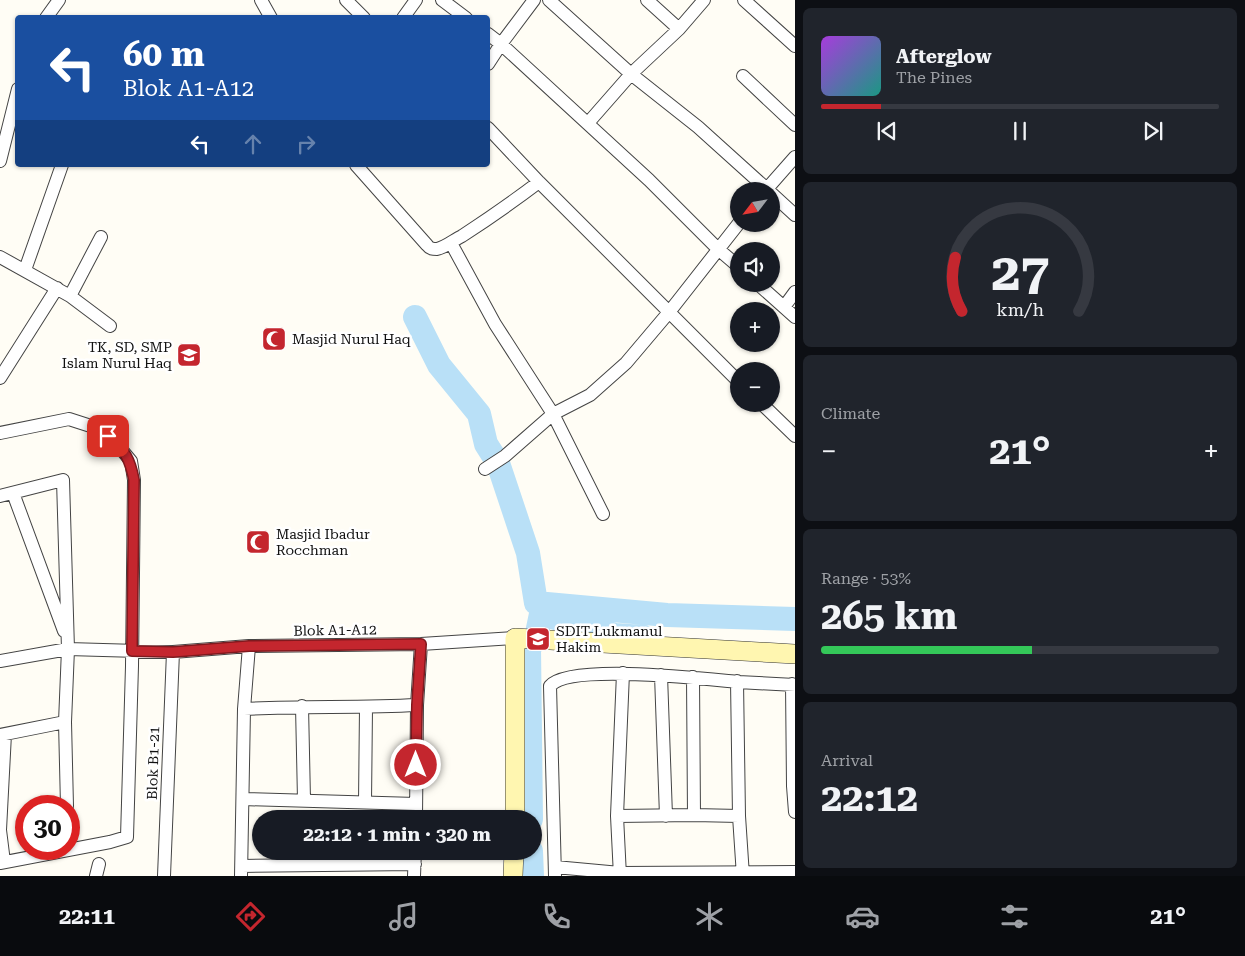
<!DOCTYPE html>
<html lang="en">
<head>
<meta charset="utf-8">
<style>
  :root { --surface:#171b24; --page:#20242c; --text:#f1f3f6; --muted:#9ea1a6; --line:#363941; --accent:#c4262e }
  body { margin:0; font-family:"Roboto Serif",serif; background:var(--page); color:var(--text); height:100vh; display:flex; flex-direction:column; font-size:19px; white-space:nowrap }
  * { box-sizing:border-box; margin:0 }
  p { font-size:16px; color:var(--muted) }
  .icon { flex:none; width:28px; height:28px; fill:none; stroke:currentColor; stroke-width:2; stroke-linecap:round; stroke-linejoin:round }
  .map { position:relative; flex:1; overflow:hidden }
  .side { display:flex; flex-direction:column; gap:8px; padding:8px; background:#0d0f14; width:450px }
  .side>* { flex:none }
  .banner { position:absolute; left:15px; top:15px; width:475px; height:152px; border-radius:5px; box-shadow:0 1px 4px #0004; background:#1a4fa0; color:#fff; overflow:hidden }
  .needle { width:32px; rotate:239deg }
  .controls { position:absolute; left:730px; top:182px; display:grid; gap:10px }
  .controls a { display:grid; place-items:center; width:50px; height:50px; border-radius:50%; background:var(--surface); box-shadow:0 1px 4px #0004; font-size:25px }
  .speed { position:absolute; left:15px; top:795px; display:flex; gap:10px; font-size:25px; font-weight:700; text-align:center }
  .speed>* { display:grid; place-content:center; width:65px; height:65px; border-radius:50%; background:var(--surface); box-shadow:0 1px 4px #0004; line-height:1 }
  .speed .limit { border:8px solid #d22; background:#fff; color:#111 }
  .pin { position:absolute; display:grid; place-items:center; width:42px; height:42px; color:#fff; margin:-21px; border-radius:10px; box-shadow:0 2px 8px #0006 }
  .me { position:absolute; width:55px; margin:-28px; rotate:0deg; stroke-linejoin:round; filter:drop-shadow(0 0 4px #0008) }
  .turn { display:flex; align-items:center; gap:18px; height:105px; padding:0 25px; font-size:22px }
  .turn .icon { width:65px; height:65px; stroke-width:2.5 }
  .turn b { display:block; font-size:35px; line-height:42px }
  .lanes { display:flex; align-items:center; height:48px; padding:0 25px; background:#0003; justify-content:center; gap:25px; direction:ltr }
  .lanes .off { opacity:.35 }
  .big { font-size:38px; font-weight:700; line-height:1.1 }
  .side .card { flex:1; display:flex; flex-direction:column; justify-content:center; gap:8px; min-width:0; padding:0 18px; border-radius:8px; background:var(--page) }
  .side .dial { align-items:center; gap:0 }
  .dial svg { height:130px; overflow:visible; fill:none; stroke:var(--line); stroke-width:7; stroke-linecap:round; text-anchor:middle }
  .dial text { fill:var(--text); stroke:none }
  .song { display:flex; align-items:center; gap:15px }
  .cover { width:60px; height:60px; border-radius:8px; background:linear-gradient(135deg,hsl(280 70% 55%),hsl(170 70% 35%)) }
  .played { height:5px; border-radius:2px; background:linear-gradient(90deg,var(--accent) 15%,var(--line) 15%) }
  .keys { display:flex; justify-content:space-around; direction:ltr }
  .heat { display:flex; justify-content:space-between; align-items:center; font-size:28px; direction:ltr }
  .charge { height:8px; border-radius:4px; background:linear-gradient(90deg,#34c759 53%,var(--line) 0) }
  .trip { position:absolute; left:252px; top:810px; width:290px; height:50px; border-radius:25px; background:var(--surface); box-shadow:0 1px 4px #0004; font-weight:700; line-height:50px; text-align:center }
  .dock { display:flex; height:80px; justify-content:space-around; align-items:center; background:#090b0e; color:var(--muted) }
  .dock .icon { width:35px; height:35px }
  .dock .active { color:var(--accent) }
  .dock b { font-size:22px; color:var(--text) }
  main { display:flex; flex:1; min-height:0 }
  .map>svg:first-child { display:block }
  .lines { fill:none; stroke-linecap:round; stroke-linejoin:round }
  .river { stroke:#b9e0f7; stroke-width:24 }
  .street-casing { stroke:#444; stroke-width:14 }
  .secondary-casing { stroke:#333; stroke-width:20 }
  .street { stroke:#fff; stroke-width:12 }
  .secondary { stroke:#fff6b0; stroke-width:19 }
  .route-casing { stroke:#7f191e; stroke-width:12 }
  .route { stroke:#c4262e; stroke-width:9 }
  .labels { text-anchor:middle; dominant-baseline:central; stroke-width:5; stroke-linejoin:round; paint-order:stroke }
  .poi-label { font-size:14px; fill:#111; stroke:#fff; text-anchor:start }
  .street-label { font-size:14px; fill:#111; stroke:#fff }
</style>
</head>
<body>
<main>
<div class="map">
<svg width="795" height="876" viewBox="0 0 795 876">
  <rect width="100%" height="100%" fill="#fffdf5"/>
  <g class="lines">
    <path class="river" d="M415,317l24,48 40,49 7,30 12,19 30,90 8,50 131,12 128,4
      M531,819l-2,-171 7,-10 5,-24 74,21 29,2
      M531,851l1,25"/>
    <defs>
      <path id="street" d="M261,0l10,18
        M346,0l18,18
        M442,0l24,18
        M549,0l82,74 67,53 71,64
        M647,0l32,29
        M744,0l51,46
        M46,18l13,-18
        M403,18l13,-18
        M488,34l13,10 148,136 69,69 21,18
        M488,64l13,-20 33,-44
        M743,76l52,49
        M588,123l43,-49 48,-45 25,-29
        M488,128l51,54 200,200
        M0,161l18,-72
        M356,165l71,80c3,4 6,4 10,4 9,-2 17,-9 25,-13 26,-17 52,-35 77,-54
        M765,191l30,-34
        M771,193l24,22
        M451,243l44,81 58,90 50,100
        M0,257l70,39 40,30
        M25,270l37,-105
        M758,284l37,33
        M70,296l31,-59
        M784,307l11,-15
        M0,378l57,-90
        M762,404l33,32
        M0,433l69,-14 31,10 16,14 15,18 3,19 -2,186 -5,171 -17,5 -110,21
        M485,469l20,-13 48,-42 37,-19 36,-32 44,-52 69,-88
        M13,493l51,138
        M0,496l63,-16 5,169 -3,73 2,84
        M0,661l68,-12 105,3 76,-6 172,-2 94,-6
        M661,675l5,141
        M693,677l1,138
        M737,681l2,135 4,60
        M792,684l1,102 2,26
        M302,706l2,94
        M244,709c58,-3 115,-1 173,-4
        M0,735l65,-13
        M243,799l173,5
        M365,802l1,-94
        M617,816l77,-1 45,1
        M416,819l1,-114 4,-61
        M4,862l-4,-32 5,-96
        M242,866l173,-2
        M555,867l65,6 175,-1
        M96,876l3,-12
        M164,876l9,-224
        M241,876l3,-167 5,-63
        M414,876l1,-25
        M555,876l-5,-190c19,-23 156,-7 188,-4 19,1 38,2 57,3
        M620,876l-3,-60 6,-143"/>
      <path id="secondary" d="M515,819v-181l280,16
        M513,876l1,-25"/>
    </defs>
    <use href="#street" class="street-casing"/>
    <use href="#secondary" class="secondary-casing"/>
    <use href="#street" class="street"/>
    <use href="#secondary" class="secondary"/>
  </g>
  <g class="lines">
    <defs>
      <path id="route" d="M108,436c17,14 22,23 26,44l-2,171 41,1 76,-6 172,-2 -4,61 -1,60"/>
    </defs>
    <use href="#route" class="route-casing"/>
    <use href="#route" class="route"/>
  </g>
  <defs>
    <symbol id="mosque-square" viewBox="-11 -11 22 22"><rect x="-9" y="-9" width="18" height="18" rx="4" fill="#c4262e" stroke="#fff"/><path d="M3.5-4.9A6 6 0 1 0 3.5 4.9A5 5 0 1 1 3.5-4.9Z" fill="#fff"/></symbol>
    <symbol id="school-square" viewBox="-11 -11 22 22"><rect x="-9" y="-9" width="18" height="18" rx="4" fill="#c4262e" stroke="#fff"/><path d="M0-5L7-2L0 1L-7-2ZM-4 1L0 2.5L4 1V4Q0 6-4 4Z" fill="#fff"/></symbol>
  </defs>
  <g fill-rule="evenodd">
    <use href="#mosque-square" x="260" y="325" width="28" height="28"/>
    <use href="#school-square" x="175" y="341" width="28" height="28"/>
    <use href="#mosque-square" x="244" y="528" width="28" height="28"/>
    <use href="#school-square" x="524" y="625" width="28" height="28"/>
  </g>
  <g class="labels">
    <g class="poi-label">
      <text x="292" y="339">Masjid Nurul Haq</text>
      <text x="172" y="347" text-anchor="end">TK, SD, SMP<tspan x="172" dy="16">Islam Nurul Haq</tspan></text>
      <text x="276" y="534">Masjid Ibadur<tspan x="276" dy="16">Rocchman</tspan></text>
      <text x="556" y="631">SDIT Lukmanul<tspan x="556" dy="16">Hakim</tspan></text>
    </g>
    <g class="street-label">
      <text transform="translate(335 630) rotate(-1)">Blok A1-A12</text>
      <text transform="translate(153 763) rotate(-88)">Blok B1-21</text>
    </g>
  </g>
</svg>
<div class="controls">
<a><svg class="needle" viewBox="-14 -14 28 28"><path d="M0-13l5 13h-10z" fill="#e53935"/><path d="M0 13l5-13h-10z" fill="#9ea1a6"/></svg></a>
<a><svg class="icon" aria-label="sound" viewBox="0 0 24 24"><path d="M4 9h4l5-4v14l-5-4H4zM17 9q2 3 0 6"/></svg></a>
<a>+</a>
<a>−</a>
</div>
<div class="speed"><div class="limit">30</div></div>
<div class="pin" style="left:108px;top:436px;background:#d93025"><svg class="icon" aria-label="arrive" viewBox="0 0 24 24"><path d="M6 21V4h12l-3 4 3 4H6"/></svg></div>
<svg class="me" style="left:416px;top:765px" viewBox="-20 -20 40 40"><circle r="17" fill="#c4262e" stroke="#fff" stroke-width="3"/><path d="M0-11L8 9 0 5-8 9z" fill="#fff"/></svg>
<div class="trip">22:12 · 1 min · 320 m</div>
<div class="banner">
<div class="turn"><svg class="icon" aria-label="left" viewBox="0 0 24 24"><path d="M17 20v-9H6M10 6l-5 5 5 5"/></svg><div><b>60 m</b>Blok A1-A12</div></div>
<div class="lanes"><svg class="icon" aria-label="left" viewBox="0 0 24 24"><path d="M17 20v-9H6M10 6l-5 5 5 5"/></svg><svg class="icon off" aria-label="ahead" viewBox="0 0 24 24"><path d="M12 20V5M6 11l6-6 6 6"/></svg><svg class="icon off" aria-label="right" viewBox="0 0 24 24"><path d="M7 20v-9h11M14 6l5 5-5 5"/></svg></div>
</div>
</div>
<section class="side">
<div class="card">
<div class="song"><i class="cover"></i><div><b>Afterglow</b><p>The Pines</p></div></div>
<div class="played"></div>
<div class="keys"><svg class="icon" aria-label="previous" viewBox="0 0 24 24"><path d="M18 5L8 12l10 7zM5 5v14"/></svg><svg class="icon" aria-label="pause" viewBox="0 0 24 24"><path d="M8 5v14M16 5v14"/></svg><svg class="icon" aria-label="next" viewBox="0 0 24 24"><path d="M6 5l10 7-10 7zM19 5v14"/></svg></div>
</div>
<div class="card dial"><svg viewBox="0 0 100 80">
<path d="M14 69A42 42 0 1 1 86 69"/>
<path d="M14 69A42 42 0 0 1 10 36" stroke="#c4262e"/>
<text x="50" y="56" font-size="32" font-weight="700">27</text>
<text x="50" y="72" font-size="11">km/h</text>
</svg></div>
<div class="card"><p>Climate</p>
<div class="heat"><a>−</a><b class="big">21°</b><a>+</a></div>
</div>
<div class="card"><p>Range · 53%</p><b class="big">265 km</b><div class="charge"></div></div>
<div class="card"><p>Arrival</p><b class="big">22:12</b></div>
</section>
</main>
<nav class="dock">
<b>22:11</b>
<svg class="icon active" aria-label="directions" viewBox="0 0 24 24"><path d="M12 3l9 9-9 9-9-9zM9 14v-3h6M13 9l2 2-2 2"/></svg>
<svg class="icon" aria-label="music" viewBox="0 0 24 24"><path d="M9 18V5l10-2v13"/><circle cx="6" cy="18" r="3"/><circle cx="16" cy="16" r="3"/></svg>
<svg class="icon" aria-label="phone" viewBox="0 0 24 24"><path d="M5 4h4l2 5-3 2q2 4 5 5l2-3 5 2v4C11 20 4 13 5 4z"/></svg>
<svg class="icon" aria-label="climate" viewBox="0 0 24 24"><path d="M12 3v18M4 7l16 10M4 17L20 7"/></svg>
<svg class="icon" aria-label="car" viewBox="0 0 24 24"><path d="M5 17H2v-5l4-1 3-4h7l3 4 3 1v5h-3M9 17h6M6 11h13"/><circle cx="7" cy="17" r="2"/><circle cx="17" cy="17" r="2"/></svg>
<svg class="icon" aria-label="filters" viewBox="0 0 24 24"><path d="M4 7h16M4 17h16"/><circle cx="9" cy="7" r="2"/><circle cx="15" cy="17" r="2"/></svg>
<b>21°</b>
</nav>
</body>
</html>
